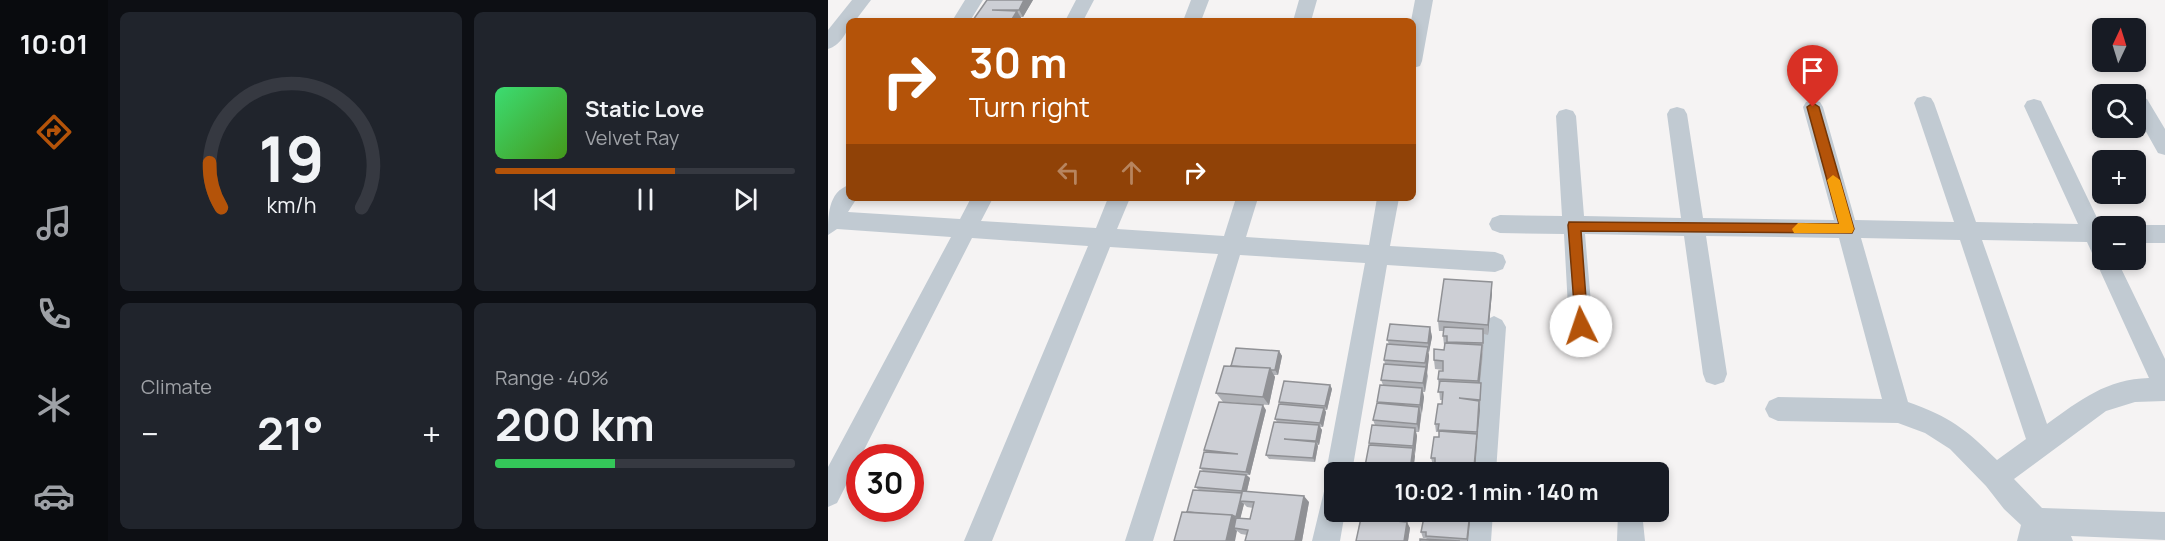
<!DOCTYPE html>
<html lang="en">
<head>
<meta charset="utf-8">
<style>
  :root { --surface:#171b24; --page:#20242c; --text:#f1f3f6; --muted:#9ea1a6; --line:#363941; --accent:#b45309 }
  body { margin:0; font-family:Manrope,sans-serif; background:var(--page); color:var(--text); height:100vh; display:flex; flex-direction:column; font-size:22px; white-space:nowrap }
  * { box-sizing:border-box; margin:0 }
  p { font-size:20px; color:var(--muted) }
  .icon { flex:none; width:33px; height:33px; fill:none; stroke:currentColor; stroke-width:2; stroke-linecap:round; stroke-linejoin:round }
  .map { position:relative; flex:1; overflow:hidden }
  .panel { display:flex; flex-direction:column; gap:12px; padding:12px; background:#0d0f14; width:720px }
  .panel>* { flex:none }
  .top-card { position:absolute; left:18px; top:18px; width:570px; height:183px; border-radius:9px; box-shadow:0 3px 9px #0003; background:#b45309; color:#fff; overflow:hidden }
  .needle { width:39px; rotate:4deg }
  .buttons { position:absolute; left:1264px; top:18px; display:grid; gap:12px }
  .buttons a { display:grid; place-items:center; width:54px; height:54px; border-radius:9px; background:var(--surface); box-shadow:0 3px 9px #0003; font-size:30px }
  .speed { position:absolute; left:18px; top:444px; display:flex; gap:12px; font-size:30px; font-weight:700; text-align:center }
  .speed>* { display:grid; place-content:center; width:78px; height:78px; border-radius:50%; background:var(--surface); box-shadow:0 3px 9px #0003; line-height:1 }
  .speed .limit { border:9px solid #d22; background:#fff; color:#111 }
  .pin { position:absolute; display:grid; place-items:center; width:51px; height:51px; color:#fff; margin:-62px -26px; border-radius:50% 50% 50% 0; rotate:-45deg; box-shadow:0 0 6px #0007 }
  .pin .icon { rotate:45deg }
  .me { position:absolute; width:66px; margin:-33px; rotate:356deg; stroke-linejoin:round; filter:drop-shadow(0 0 4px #0008) }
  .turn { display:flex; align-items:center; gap:21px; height:126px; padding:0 24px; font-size:27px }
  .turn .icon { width:78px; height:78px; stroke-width:2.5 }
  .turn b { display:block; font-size:42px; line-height:51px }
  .lanes { display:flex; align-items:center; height:57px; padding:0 24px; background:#0003; justify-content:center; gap:30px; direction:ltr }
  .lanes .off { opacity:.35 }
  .big { font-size:45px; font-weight:700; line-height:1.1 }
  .panel .card { flex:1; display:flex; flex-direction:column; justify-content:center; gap:9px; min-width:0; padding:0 21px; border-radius:9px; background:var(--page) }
  .panel .dial { align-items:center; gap:0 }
  .dial svg { height:156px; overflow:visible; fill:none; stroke:var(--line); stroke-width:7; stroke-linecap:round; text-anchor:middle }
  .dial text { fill:var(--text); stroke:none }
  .song { display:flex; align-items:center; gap:18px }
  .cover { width:72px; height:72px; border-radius:9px; background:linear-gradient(135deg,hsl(140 70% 55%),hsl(100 70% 35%)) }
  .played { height:6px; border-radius:3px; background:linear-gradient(90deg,var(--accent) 60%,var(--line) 60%) }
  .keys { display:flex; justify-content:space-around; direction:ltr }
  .heat { display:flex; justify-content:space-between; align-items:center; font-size:33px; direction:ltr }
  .charge { height:9px; border-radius:4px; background:linear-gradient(90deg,#34c759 40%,var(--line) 0) }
  .panel .tiles { flex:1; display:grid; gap:12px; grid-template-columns:repeat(2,1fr) }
  .trip { position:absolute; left:496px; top:462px; width:345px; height:60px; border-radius:9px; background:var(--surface); box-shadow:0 3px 9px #0003; font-weight:700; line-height:60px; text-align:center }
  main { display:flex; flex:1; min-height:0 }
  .dock { display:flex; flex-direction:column; width:108px; justify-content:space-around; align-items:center; background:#090b0e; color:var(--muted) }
  .dock .icon { width:42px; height:42px }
  .dock .current { color:var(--accent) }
  .dock b { font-size:27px; color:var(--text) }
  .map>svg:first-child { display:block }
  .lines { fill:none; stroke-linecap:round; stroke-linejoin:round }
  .minor { fill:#c1cad2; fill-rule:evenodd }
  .wall { fill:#b0b2b7; fill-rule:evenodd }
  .shaded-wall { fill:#909195 }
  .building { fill:#cdcfd5; stroke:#909195; stroke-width:1.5 }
  .route { fill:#b45309; stroke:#753606; stroke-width:1.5 }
  .slow { fill:#f59e0b }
</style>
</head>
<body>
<main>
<nav class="dock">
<b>10:01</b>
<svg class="icon current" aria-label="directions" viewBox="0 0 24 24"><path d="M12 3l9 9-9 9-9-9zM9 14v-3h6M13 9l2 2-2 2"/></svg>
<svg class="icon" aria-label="music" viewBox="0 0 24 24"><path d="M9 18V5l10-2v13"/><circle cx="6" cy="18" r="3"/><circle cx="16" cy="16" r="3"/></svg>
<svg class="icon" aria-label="phone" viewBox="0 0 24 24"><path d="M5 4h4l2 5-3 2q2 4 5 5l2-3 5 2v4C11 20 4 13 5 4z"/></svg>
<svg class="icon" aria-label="climate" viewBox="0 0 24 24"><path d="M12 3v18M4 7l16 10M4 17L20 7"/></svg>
<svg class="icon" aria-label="car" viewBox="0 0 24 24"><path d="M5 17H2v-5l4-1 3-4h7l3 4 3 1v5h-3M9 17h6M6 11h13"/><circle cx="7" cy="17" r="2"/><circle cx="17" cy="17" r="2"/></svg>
</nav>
<section class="panel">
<div class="tiles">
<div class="card dial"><svg viewBox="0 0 100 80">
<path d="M14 69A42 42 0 1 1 86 69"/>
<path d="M14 69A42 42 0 0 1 8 46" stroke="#b45309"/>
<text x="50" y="56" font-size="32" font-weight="700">19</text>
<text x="50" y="72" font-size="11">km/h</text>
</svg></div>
<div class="card">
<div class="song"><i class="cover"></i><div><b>Static Love</b><p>Velvet Ray</p></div></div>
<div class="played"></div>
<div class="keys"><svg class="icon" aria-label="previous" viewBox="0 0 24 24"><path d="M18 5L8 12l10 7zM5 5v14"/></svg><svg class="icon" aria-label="pause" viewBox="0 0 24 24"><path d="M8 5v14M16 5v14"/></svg><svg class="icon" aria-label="next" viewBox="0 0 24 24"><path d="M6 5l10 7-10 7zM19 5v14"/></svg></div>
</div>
<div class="card"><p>Climate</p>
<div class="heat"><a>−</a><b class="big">21°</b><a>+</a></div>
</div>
<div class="card"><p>Range · 40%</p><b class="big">200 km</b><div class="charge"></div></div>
</div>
</section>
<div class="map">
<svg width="1337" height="541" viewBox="0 0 1337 541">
  <rect width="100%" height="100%" fill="#f5f3f3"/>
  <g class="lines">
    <path class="minor" d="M24,0h19l-16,21h-6c0,11 -10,25 -21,28v-19z
      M137,0h18l-13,21h-18z
      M248,0h18l-11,21h-18z
      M363,0h18l-8,21h-18z
      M471,0h18l-6,21h-18z
      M587,0h18l-11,61 -2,5 -7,2 -2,-47z
      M1096,96l7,2 3,5 42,119 102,2 -54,-118 3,-5 7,-2 7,2 59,123 10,2h-7v34h14l48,99v42l-30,1 -29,9 -92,68 28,29 123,4v28l-94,-4 2,5h-56l4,-16 -17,-16 -18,-23 -36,-37 -25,-16 -27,-10 -120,-2 -9,-4 -4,-8 4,-8 9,-4 104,2 -43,-161 -133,-2 21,138 -3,8 -9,3 -9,-3 -3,-8 -19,-138 -99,-2 8,92 -4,7 -8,4 -8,-4 -4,-7 -5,-92 -64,-1 -8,-3 -3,-6 3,-6 8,-3 62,1 -6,-100 3,-5 7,-2 7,2 3,5 8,100 97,2 -14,-104 3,-5 7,-2 7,2 3,5 16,104 131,2 -31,-113 3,-5 7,-2 7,2 3,5 32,113 99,2 -40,-119 3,-5zM1033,238l99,2 66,199 -29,21c-31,-31 -47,-43 -89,-58zM1154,240l105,2 62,136c-42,1 -69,22 -102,46z
      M1312,97l7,2 18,30v26l-7,-2 -22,-39v-16z
      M21,185v13h8l-9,14 112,7 11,-21h22l-12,23 115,7 12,-30h22l-13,31 107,7 12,-38h22l-12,39 123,8 8,-47h22l-9,48 105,6 8,3 3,7 -3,7 -8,3 -108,-7 -35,207h-17v40h10l-5,29h-28l14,-58 4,-2 -4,-9 39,-209 -125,-8 -87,286h-28l93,-287 -108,-7 -118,294h-28l124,-295 -116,-8 -135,265 -9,4v-40l123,-230 -114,-8 -9,6c0,-19 0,-43 21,-50z
      M1308,225h29v18h-29v-17h-5z
      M666,316l8,4 4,7 -10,145h-26l12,-145 4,-7z
      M639,512h26l-2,29h-28z
      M790,512h24l3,29h-28z"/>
  </g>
  <path class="wall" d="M159,0h46l-10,17h-2v1l-1,3h-46l-1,-1z
    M664,293l-4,42 -4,-1 -1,19 -3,30 1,9 -1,16 -5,64h-40v-7h-2l-2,-7 8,-21v-5h-3l-1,-8 7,-20v-4h-2l-2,-21 5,-9 -8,-1 -1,-9 10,-10v-5l-1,-9 1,-5h-5l-1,-10z
    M602,327l2,10 -3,15h-1l1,4 -2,16 1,4 -3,16h-2l1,5 -5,35h-3l1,4 -4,36h-51l5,-3 -2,-3 5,-21 -1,-2 6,-18 -2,-5 5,-17 -1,-1 6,-17 -2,-5 4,-16 -1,-4 5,-16 -2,-4z
    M451,351l3,5 -4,19h-4l1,2 -6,28 -46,-3 -7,-9 15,-27z
    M502,385l2,4 -5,21h-2l1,2 -3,15h-3l2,3 -3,15h-2l1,1 -3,16 -46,-3 -3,-4 11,-33 -2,-3 6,-14 -2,-3z
    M438,410l-16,65h-3l3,3 -3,13 62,11 -7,39h-57l2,-6 -6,-1 -4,-3 -50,-19 12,-22 -4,-3 8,-16 -3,-3 6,-16 -2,-2zM416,504l3,3 6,1 -3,11 -10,-1z
    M528,512h50l-1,10 5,6 -2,13h-52l4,-21h-1l-4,-5z
    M643,512l-3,29h-48l7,-2 -1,-1h-3l-2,-6z"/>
  <path class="shaded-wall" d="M196,0h9l-10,17 -4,-7z
    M189,11l4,7 -1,3h-9z
    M664,282v11l-4,42v-10z
    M602,327l2,10 -3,15 -1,-9z
    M654,345v10l-3,35 -1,-9z
    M600,347l1,9 -4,36 -2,-9z
    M451,351l3,5 -4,19 -3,-5z
    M442,368l5,9 -6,28 -6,-8z
    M502,385l2,4 -5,21 -2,-4z
    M594,388l2,9 -2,16 -2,-8z
    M651,401l1,9 -3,30v-8z
    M435,405l3,5 -16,65 -4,-3z
    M591,407l2,8 -2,17 -2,-8z
    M496,408l2,4 -3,15 -3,-4z
    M491,425l3,5 -3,15 -3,-4z
    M587,428l2,8 -2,18 -2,-8z
    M649,434v8l-2,30h-1z
    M488,442l2,4 -3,16 -2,-4z
    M585,448l2,8 -2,16h-2l-1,-2z
    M418,475l4,3 -4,17 -4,-4z
    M476,496l5,6 -7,39h-7z
    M412,501l4,3 -4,16 -4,-3z
    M575,512h3l-2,12 -2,-5z
    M642,512h1l-3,29h-1z
    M404,515l8,6 -6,7 3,3 -2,10h-9z
    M579,522l3,6 -2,13h-4z"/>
  <path class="building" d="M159,0h37l-5,10h-27l25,1 -6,10 -38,-1z
    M616,279l48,3 -4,43 -50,-4z
    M562,324l40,3 -2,16 -41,-3z
    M616,327l39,2v14l-36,-1v-6h-4z
    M617,343l37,2 -4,36 -40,-2 1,-8h4v-10l-9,-1v-11l10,1z
    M559,344l41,3 -3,16 -41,-3z
    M408,348l43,3 -4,19h-4l-1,-2 -39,-2z
    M556,364l42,3 -3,16 -42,-3z
    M396,366l46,2 -7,29 -47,-4z
    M456,381l46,4 -5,21 -46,-4z
    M612,381l41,2 -1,17 -21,-2 20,3 -2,31 -39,-2 1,-6h-4l3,-20h4l1,-12h-5z
    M552,385l42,3 -2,17 -43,-3z
    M391,402l44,3 -17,67 -46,-4 4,-16 34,2 -34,-4z
    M549,403l42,4 -2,17 -44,-4z
    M451,404l45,4 -4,15 -45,-4z
    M446,422l45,3 -3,16 -32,-2 32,3 -3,16 -47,-3z
    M544,425l43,3 -2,18 -44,-3z
    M611,431l38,3 -3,33 -31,-2 31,3v4h-44v-1l5,1v-14h-4l3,-21h5z
    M541,445l44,3 -3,22 -45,-4z
    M535,469l45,3h-46z
    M372,471l46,4 -4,16 -47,-4z
    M365,490l49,3 -6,24 -4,-2 -45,-3z
    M414,491l62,5 -9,45h-50l3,-11 -14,-2 2,-10 14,1 4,-17 -14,-1z
    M354,512l50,3 -6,26h-52z
    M528,512h47l-1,7 -47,-4z
    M597,512h45l-3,27 -41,-3v-4h-5z
    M533,518l46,4 -3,19h-48z
    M592,539l40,2h-40z"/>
  <path class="route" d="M985,103l6,4 35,122 -2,4 -271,-2 7,95 -2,5 -5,2 -5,-2 -8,-106 1,-3 270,2 -32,-117z"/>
  <path class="slow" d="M1005,175l7,5 14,49 -2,4h-58l-2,-4 6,-6 41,1 -12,-44z"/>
</svg>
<div class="buttons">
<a><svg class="needle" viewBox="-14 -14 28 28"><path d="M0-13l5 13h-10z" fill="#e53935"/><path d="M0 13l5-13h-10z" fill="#9ea1a6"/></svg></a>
<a><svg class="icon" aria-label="search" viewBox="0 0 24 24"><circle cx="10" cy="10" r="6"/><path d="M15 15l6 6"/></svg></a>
<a>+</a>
<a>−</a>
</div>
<div class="speed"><div class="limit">30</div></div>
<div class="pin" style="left:985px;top:107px;background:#d93025"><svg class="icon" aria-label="arrive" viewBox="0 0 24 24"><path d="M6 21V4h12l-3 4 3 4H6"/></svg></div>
<svg class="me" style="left:753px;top:326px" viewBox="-20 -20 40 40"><circle r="19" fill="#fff"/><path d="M0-13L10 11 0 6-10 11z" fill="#b45309"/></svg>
<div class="trip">10:02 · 1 min · 140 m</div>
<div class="top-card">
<div class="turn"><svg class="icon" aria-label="right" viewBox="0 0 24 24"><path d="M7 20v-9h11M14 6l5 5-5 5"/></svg><div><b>30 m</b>Turn right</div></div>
<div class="lanes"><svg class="icon off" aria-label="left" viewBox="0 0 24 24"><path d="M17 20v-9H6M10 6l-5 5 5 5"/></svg><svg class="icon off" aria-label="ahead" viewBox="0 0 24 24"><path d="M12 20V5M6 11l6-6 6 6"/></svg><svg class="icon" aria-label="right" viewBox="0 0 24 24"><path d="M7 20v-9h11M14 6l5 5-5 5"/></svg></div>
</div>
</div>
</main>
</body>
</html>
